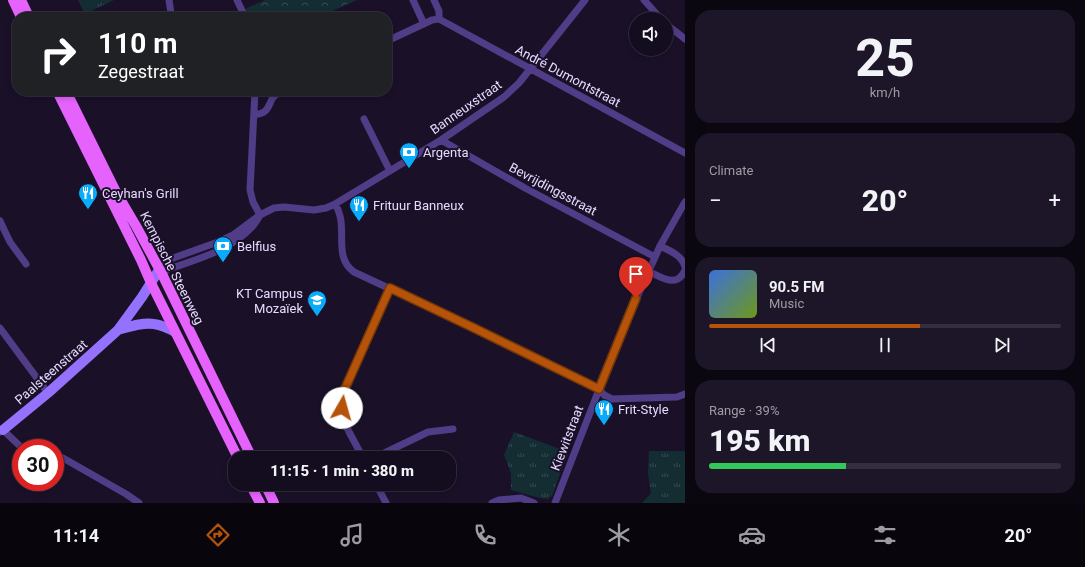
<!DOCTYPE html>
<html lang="en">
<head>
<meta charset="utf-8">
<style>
  :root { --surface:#140d1f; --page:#1d1628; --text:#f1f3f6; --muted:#9d9ca4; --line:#332d3d; --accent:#b45309 }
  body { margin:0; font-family:Roboto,sans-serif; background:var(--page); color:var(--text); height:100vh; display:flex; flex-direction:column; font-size:15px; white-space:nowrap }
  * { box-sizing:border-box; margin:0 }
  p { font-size:13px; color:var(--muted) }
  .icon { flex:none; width:22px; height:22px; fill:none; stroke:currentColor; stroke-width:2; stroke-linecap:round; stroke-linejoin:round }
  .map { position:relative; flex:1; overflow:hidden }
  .details { display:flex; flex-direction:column; gap:10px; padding:10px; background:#0b0711; width:400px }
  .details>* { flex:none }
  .hud { position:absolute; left:12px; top:12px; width:380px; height:84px; border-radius:16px; box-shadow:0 2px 6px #0003,0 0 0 1px var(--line); background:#202124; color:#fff; overflow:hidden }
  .buttons { position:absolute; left:629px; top:12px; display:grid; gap:8px }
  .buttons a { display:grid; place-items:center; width:44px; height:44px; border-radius:50%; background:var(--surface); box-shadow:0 2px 6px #0003,0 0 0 1px var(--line); font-size:20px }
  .speed { position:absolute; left:12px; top:439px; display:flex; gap:8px; font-size:20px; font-weight:700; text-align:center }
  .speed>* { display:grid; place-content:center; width:52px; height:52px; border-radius:50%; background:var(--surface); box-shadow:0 2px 6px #0003,0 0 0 1px var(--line); line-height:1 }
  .speed .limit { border:6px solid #d22; background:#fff; color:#111 }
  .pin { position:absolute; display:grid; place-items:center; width:34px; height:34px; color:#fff; margin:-41px -17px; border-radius:50% 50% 50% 0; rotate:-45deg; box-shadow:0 0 4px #0007 }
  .pin .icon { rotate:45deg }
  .me { position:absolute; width:44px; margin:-22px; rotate:7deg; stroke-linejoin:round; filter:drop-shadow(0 0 3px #0008) }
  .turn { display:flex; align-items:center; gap:14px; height:84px; padding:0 20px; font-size:18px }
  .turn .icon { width:52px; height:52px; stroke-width:2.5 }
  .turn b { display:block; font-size:28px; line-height:34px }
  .big { font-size:30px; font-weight:800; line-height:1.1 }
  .details .card { flex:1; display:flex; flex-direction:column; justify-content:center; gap:6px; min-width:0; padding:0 14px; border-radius:16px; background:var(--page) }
  .details .dial { align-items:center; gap:0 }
  .dial b { font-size:52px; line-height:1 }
  .song { display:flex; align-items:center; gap:12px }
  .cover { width:48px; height:48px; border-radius:6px; background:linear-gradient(135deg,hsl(220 70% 55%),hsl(80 70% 35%)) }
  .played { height:4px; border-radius:2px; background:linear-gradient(90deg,var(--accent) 60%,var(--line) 60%) }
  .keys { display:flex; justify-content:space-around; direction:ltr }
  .heat { display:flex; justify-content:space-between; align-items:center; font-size:22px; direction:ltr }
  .charge { height:6px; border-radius:3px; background:linear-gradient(90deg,#34c759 39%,var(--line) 0) }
  .trip { position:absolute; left:228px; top:451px; width:228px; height:40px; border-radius:16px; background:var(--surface); box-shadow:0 2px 6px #0003,0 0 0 1px var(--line); font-weight:800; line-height:40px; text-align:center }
  .tabs { display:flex; height:64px; justify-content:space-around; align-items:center; background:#08050c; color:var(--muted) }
  .tabs .icon { width:28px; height:28px }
  .tabs .active { color:var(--accent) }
  .tabs b { font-size:18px; color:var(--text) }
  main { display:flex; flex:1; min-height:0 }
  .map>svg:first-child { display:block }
  .grass { fill:url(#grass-tufts) }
  .park { fill:url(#park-crowns) }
  .garden { fill:#142d33 }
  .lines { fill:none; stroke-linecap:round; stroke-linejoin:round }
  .street { stroke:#513d87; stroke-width:7 }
  .secondary { stroke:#9572fd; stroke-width:10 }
  .primary { stroke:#e662fc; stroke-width:10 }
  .route-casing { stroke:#753606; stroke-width:10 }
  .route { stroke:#b45309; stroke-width:7 }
  .labels { text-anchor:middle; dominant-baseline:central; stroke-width:4; stroke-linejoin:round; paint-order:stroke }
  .street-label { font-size:13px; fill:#e6d9fe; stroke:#1a1129 }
  .poi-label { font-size:13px; fill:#e6d9fe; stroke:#1a1129; text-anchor:start }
</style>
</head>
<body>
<main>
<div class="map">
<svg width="685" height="503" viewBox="0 0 685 503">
  <defs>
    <pattern id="grass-tufts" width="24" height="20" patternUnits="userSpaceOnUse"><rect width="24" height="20" fill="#142d33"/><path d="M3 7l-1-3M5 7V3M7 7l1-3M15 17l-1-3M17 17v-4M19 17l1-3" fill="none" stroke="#364b52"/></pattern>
    <pattern id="park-crowns" width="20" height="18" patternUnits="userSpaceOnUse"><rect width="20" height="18" fill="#142d33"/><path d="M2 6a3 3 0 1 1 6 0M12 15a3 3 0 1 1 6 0" fill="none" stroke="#364b52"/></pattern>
  </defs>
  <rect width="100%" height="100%" fill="#1a1129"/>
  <path class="grass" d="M78,0h36l-29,14z
    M514,432l54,20 -16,44 -4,3 -8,-1 -29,-8v-17l-7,-18z
    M649,451h36v52h-43l9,-10 -3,-19z"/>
  <path class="park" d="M265,0h92l-38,17h-71l-3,-8z"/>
  <path class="garden" d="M277,4l5,13h-19l-3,-5z"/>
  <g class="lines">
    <path class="street" d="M169,0l2,13
      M237,0l8,17
      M413,0l11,24
      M434,0l5,11v8
      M644,0l17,19
      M439,19l246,134
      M666,24l19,15
      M387,41l45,-21 7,-1
      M255,91l-5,99 3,12 7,13
      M254,115c4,-1 7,-1 10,-3 8,-6 4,-14 17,-21
      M364,119l26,52
      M441,140l84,48 130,69
      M335,204c2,3 4,7 5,12 5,18 -5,43 14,56l120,56 125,61 5,6 8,4 65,-2 8,-3
      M0,221l10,21 16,22
      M660,246c10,5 22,9 25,21
      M159,270l6,-9 53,-19 15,-7 27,-20 14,-7 10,-1 30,3 12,-2 9,-4 106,-64 63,-43 15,-14 66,-83
      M648,271c13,6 29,18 37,-1
      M162,274l7,-5c29,-10 62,-19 83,-42 3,-3 5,-7 7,-10
      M0,328l48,65
      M0,432l3,-2 19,18
      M55,455l8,3 63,36 13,9
      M363,458l-16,-30 -5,-20 1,-15 47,-105
      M374,458l54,-26 25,-3
      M376,484l10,19
      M492,503l7,-3 22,-2 13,5
      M555,503l64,-165 41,-92 25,-44"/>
    <path class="secondary" d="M118,330c11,-3 24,-8 36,-6 7,1 14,4 21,8
      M3,430l45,-37 70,-63 24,-33 17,-27"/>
    <path class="primary" d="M13,0l8,17
      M21,0l8,17
      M57,91l84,169 10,23 87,175
      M66,91l50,101 20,34 26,48 90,184
      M250,484l10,19
      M265,484l9,19"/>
  </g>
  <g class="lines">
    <defs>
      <path id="route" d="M342,408l1,-15 47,-105 84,40 125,61 37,-91"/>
    </defs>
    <use href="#route" class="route-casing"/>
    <use href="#route" class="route"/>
  </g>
  <defs>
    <symbol id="bank-pin" viewBox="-11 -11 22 30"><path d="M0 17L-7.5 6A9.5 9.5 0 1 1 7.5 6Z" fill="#09abfb" stroke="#1a1129"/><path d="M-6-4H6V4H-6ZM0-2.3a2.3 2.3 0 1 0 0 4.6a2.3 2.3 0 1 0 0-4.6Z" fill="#fff"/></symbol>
    <symbol id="restaurant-pin" viewBox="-11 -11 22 30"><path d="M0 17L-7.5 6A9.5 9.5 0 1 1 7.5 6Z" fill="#09abfb" stroke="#1a1129"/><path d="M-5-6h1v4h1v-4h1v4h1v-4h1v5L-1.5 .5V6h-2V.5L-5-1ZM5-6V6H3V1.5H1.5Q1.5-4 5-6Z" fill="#fff"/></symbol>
    <symbol id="school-pin" viewBox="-11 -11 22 30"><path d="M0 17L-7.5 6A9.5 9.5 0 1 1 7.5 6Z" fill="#09abfb" stroke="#1a1129"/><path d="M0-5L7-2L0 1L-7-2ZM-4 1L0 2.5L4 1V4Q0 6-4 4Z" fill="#fff"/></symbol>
  </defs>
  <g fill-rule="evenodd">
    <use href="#bank-pin" x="398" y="141" width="22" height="30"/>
    <use href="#restaurant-pin" x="77" y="182" width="22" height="30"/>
    <use href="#restaurant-pin" x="348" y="194" width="22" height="30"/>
    <use href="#bank-pin" x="212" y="235" width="22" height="30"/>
    <use href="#school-pin" x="306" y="289" width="22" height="30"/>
    <use href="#restaurant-pin" x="593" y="398" width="22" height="30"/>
  </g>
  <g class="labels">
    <g class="street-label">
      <text transform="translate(568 76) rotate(28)">André Dumontstraat</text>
      <text transform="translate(466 107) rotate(-35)">Banneuxstraat</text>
      <text transform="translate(553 189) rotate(28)">Bevrijdingsstraat</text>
      <text transform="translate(172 268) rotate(63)">Kempische Steenweg</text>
      <text transform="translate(51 372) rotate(-41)">Paalsteenstraat</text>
      <text transform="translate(567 438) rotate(-69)">Kiewitstraat</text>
    </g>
    <g class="poi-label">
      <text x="423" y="152">Argenta</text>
      <text x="102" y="193">Ceyhan's Grill</text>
      <text x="373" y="205">Frituur Banneux</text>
      <text x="237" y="246">Belfius</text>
      <text x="303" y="293" text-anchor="end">KT Campus<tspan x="303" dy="15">Mozaïek</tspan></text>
      <text x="618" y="409">Frit-Style</text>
    </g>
  </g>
</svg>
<div class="buttons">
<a><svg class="icon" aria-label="sound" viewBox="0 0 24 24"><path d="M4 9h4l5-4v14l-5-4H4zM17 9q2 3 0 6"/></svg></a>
</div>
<div class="speed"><div class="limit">30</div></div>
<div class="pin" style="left:636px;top:298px;background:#d93025"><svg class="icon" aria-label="arrive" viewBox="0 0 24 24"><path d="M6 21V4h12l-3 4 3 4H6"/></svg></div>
<svg class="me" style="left:342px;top:408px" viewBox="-20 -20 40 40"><circle r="19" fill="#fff"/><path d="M0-13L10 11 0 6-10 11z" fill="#b45309"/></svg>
<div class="trip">11:15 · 1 min · 380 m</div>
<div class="hud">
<div class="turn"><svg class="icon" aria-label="right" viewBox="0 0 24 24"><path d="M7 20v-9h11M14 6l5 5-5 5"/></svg><div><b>110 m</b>Zegestraat</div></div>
</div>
</div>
<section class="details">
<div class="card dial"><b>25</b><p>km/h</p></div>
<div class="card"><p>Climate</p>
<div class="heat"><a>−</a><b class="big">20°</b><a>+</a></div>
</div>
<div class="card">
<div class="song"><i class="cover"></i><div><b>90.5 FM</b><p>Music</p></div></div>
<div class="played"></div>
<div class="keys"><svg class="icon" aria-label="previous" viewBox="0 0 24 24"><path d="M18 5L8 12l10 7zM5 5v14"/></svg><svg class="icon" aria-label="pause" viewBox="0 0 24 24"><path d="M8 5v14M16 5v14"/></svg><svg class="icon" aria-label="next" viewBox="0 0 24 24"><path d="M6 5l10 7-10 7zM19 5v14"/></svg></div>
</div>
<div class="card"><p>Range · 39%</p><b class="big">195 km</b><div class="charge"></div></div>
</section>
</main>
<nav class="tabs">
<b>11:14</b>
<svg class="icon active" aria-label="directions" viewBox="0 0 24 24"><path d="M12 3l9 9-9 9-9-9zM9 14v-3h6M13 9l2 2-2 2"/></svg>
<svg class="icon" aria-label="music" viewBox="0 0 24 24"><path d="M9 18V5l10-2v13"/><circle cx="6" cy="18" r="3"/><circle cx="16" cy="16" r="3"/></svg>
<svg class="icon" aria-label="phone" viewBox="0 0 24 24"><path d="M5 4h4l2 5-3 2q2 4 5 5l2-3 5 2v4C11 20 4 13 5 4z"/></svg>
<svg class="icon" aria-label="climate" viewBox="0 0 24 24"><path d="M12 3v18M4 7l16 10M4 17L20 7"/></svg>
<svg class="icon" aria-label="car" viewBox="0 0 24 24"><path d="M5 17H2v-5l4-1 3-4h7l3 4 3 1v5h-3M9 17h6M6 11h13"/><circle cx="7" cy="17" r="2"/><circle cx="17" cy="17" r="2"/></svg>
<svg class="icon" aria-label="filters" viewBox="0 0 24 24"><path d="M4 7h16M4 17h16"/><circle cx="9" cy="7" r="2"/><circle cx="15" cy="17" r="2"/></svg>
<b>20°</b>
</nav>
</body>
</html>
